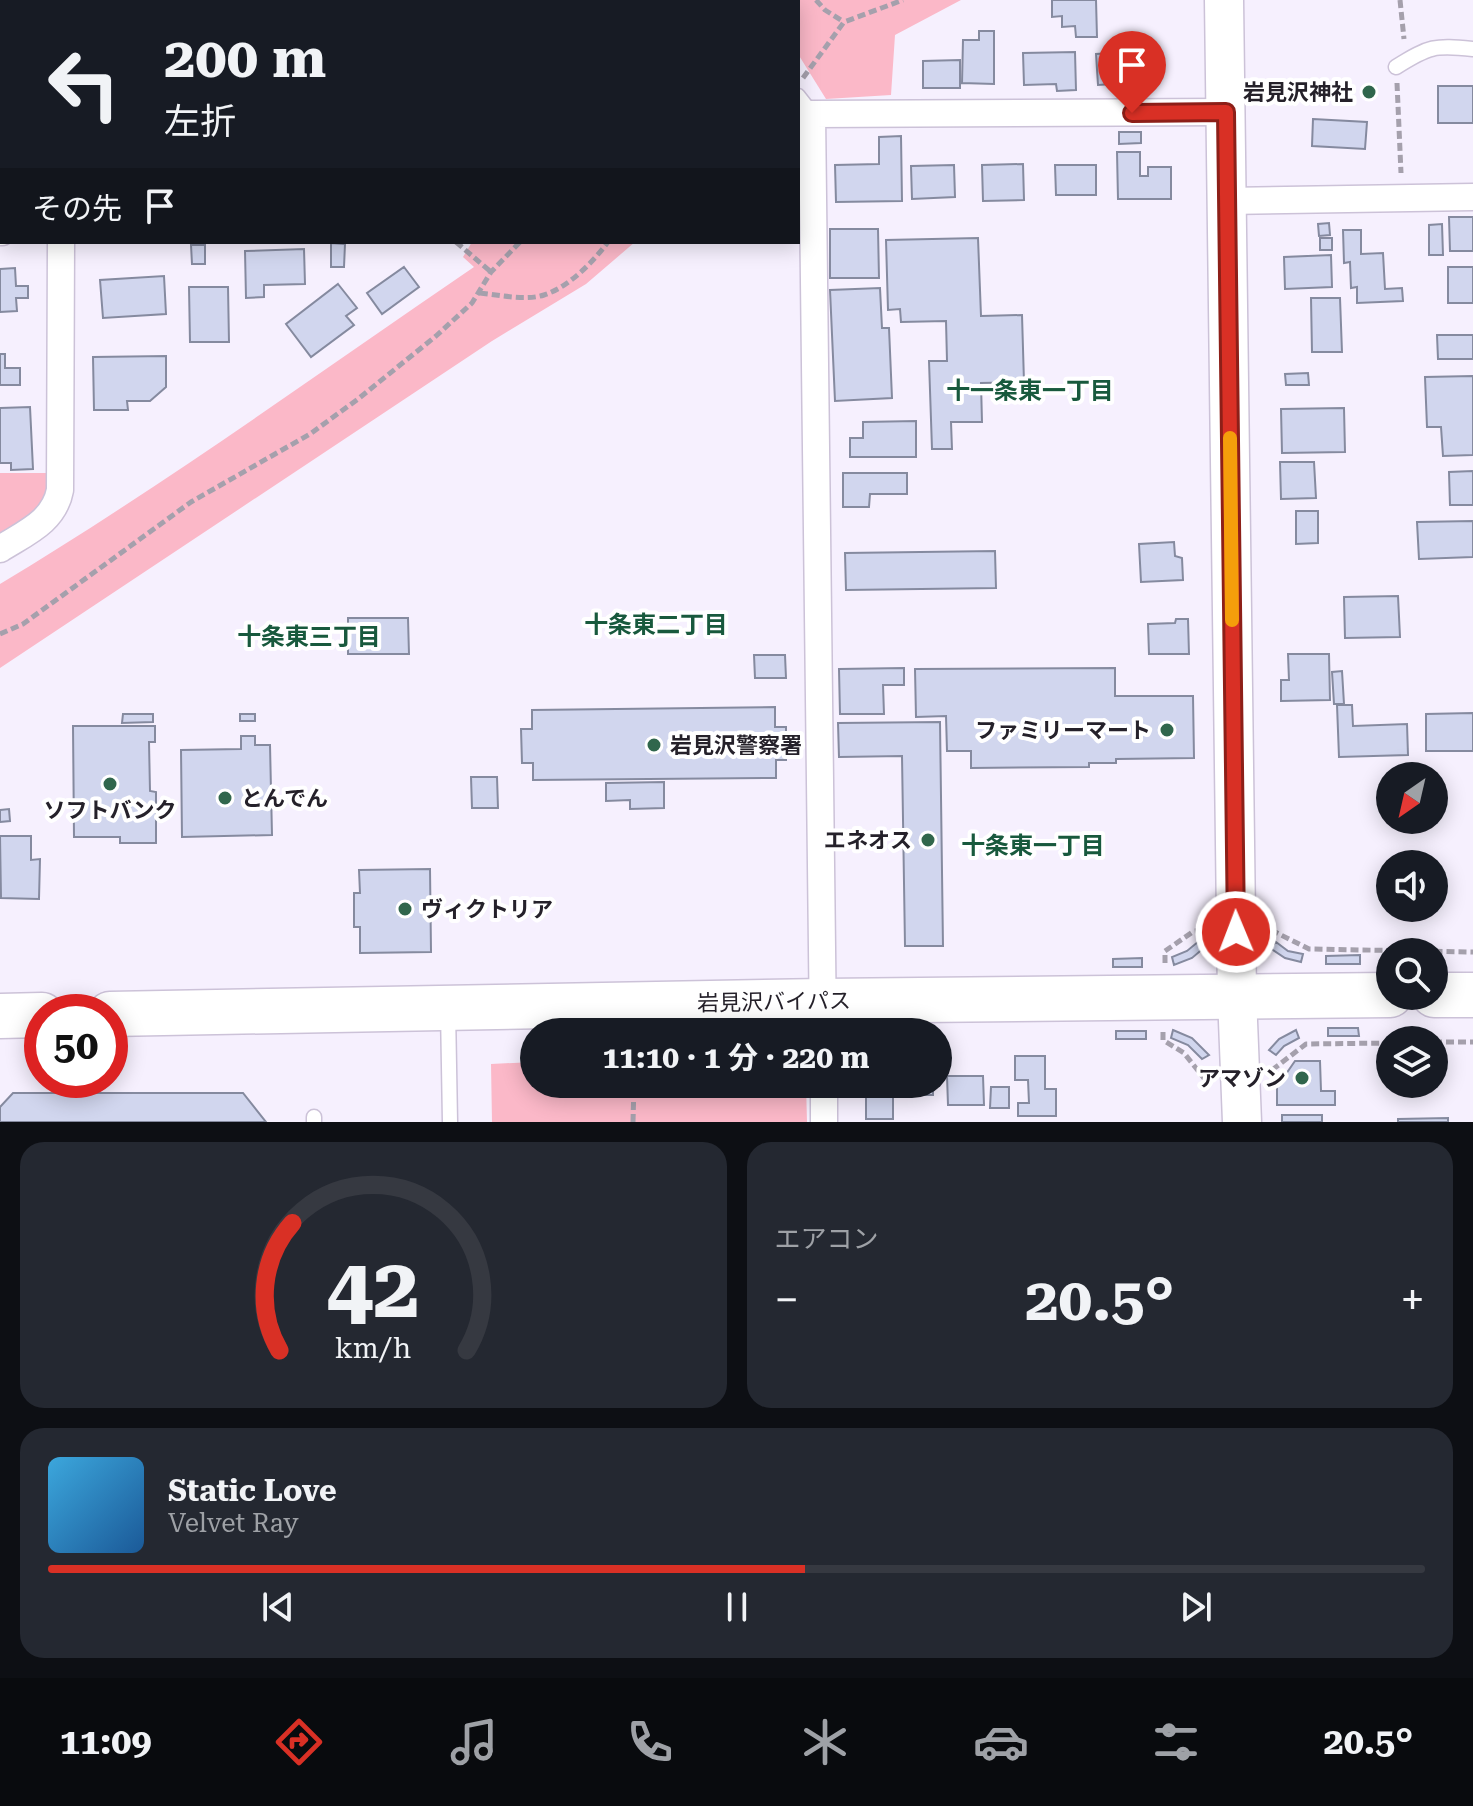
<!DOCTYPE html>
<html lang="ja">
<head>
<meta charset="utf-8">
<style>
  :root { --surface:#171b24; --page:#242831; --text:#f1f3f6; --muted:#9ea1a6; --line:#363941; --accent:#d93025 }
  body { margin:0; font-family:"Roboto Serif","Noto Sans JP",serif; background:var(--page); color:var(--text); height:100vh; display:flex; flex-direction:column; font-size:30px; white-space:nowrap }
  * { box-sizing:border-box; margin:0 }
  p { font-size:26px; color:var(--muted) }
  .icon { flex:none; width:44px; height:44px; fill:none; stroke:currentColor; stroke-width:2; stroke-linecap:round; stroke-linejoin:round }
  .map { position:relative; height:1122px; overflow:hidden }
  .side { display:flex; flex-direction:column; gap:20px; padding:20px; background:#0d0f14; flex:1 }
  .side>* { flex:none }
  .banner { position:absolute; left:0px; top:0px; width:800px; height:244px; box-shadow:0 4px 20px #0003; background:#171b24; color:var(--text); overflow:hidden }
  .needle { width:52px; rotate:214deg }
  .tools { position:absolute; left:1376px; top:762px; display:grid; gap:16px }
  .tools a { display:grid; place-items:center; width:72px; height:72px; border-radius:50%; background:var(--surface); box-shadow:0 4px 20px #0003; font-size:40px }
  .speed { position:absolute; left:24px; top:994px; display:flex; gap:16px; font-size:40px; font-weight:700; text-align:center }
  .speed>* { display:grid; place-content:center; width:104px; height:104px; border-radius:50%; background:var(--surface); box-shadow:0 4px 20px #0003; line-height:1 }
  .speed .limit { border:12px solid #d22; background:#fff; color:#111 }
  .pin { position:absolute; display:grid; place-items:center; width:68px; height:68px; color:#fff; margin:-82px -34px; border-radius:50% 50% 50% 0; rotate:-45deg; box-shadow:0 0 8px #0007 }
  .pin .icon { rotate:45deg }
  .me { position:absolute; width:88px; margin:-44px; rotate:359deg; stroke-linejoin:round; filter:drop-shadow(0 0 6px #0008) }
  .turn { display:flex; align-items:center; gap:28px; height:168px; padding:0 32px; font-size:36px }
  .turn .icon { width:104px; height:104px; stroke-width:2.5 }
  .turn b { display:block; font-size:56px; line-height:68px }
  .then { display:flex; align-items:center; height:76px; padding:0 32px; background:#0003; gap:16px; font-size:30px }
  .big { font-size:60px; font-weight:700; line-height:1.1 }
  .side .widget { flex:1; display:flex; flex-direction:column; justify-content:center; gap:12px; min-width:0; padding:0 28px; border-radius:24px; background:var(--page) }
  .side .dial { align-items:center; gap:0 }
  .dial svg { height:208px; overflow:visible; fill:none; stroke:var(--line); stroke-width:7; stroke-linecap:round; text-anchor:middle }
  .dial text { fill:var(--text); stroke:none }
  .song { display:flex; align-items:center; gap:24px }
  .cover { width:96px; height:96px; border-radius:12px; background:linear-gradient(135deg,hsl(200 70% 55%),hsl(210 70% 35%)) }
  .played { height:8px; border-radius:4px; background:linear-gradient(90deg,var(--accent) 55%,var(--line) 55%) }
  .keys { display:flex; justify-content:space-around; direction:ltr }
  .heat { display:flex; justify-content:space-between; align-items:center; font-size:44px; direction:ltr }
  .side .tiles { flex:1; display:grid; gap:20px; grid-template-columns:1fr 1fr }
  .widget:last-child { grid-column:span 2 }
  .trip { position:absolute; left:520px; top:1018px; width:432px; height:80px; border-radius:40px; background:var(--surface); box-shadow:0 4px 20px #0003; font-weight:700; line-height:80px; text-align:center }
  .menu { display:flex; height:128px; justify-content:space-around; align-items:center; background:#090b0e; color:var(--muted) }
  .menu .icon { width:56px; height:56px }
  .menu .current { color:var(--accent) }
  .menu b { font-size:36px; color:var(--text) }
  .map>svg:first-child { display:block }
  .green { fill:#fbb8c8 }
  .building { fill:#d1d6ee; stroke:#858a9f; stroke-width:2 }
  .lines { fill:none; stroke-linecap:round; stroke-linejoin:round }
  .service-casing { stroke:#ccc2d8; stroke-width:17 }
  .minor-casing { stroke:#ccc2d8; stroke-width:29 }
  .secondary-casing { stroke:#ccc2d8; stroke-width:41 }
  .trunk-casing { stroke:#ccc2d8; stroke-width:47 }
  .path { stroke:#a5a0ac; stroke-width:5; stroke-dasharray:8 4; stroke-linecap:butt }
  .service { stroke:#fff; stroke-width:14 }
  .minor { stroke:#fff; stroke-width:26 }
  .secondary { stroke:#fff; stroke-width:38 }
  .trunk { stroke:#fff; stroke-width:44 }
  .route-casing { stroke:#8d1f18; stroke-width:20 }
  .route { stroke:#d93025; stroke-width:14 }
  .slow { stroke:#f59e0b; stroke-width:14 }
  .poi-dot { fill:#30664c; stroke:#fff; stroke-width:3 }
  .labels { text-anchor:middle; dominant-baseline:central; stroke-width:8; stroke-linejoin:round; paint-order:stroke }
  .poi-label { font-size:22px; font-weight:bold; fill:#25212a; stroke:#fff; text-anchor:end }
  .street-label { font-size:22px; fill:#25212a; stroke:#fff }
  .neighbourhood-label { font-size:24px; font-weight:bold; fill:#18593d; stroke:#fff }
</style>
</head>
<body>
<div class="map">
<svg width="1473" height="1122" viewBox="0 0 1473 1122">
  <rect width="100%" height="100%" fill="#f6f0fe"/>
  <path class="green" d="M770,0h191l-66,35 -4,60 -65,4 -28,-45v-52z
    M472,242h163l-49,42 -94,57 -492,327v-84c163,-98 317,-210 474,-317l-11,-10z
    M0,473h50v29l-50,35z
    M534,1062v22h272l1,38h-315l-1,-58z"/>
  <path class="building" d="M74,0h62v2h-62z
    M1052,0h44l1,37h-21l-1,-11 -13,1v-11l-10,1z
    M979,31h15v53l-32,-1 1,-43h16z
    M1075,52l1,38 -19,1 -1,-7 -32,1 -1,-32z
    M1112,53l1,31 -15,1 -2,-31z
    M960,60v28h-37v-27z
    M1438,86h35v37h-35z
    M1313,119l54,3 -2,27 -53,-3z
    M1119,132h22v11l-22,1z
    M901,136l1,65 -66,1 -1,-37 44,-1v-27z
    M1117,152h23v24h8v-9h23v32h-53z
    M1023,164l1,36 -41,1 -1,-36z
    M954,165l1,32 -43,2 -1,-33z
    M1055,165h41v30h-40z
    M1449,217h24v34h-23z
    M1329,223l1,12 -11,1 -1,-12z
    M1442,224l1,31h-14v-30z
    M830,229h48l1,49h-49z
    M1343,230h18v24l22,-1 2,36 17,-1 1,13 -46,2v-16l-6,1 -1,-26 -6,1z
    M978,238l3,78 41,-1 2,67 -43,1 1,39h-31l1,27h-20l-3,-88h18l-1,-40 -45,1 -1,-13 -12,1 -2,-70z
    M1320,238h12v12h-12z
    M331,243l14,1 -1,23h-13z
    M191,245h14v19h-13z
    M304,249l1,35 -41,1v12l-18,1 -1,-47z
    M1331,255l1,32 -47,2 -1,-32z
    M404,267l15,20 -37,27 -15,-21z
    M1448,267h25v36h-25z
    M15,268l1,18h12v12h-12l1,13 -17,1v-43z
    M164,276l2,38 -63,4 -3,-38z
    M338,284l19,24 -11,8 8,9 -43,32 -25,-33z
    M189,287h39l1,55h-39z
    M880,288l2,40h7l3,70 -57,3 -5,-111z
    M1311,298h29l2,54h-30z
    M1437,335h36v24h-35z
    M0,354h5v14h15v17h-20z
    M166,356v31l-16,14h-23l1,9h-34l-1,-53z
    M1308,373l1,12h-23l-1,-11z
    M1473,376v79l-30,1 -2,-29h-14l-2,-50z
    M30,407l3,62 -22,1v-7h-11v-55z
    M1344,408l1,44 -63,1 -1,-44z
    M916,421v36h-66v-19h13v-16z
    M1280,462h34l2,36 -35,1z
    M1473,471v34h-23l-1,-33z
    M843,473h64v21h-37l-1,13h-26z
    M1296,511h22v32l-22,1z
    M1473,521v36l-54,2 -2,-37z
    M1174,542l1,14 7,2 1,22 -42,2 -2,-38z
    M995,551l1,37 -150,2 -1,-37z
    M1398,596l2,41 -55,1 -1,-41z
    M348,618h60l1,36h-61z
    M1176,619h12l1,35h-40l-1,-30 27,-1z
    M1288,654h41l1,46 -49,1v-21h8z
    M754,655h31l1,23h-31z
    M904,668v17h-21l1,29h-44l-1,-45z
    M1115,668v28h78l1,62 -78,1v4h-27v4l-118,1v-17h-24l-1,-35 -30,1 -1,-48z
    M1342,671l2,33h-10l-2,-32z
    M1337,705h15l1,21 54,-2 1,31 -69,2z
    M775,707v20h11v33h-10v18l-243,2v-17h-11l-1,-34h11v-19z
    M1473,713v38h-47v-37z
    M123,714h30v8l-31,1z
    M240,714h15v7h-15z
    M940,722l3,224h-38l-3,-190 -63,1 -1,-34z
    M73,726h82v16h-6l1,49 6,1v51h-36v-6h-46z
    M241,736h14v9h15l2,90 -90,2 -1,-87 60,-1z
    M471,777h26l1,31h-26z
    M664,782v26l-34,1v-9l-24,1v-18z
    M9,809l1,12 -10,1v-12z
    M0,836h31v24l9,-1 -1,40 -38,-1z
    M430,869l1,83 -71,1v-26h-6v-34h6l-1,-23z
    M1199,941l6,6 -13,11 -18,7 -2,-8 15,-6z
    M1276,942l12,9 15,3 -2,8 -16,-4 -15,-10z
    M1360,955v9h-34v-8z
    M1142,958v9h-29v-8z
    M1328,1028h30l1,8h-31z
    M1173,1030l19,8 17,17 -7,4 -14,-14 -17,-7z
    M1296,1030l3,8 -15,8 -8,9 -7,-5 10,-11z
    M1116,1031h30v8h-30z
    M1015,1056h30v33h11v27h-38v-13h11l-1,-23h-13z
    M1295,1061h25l1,30h14v14h-58v-18z
    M947,1076h36l1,29h-36z
    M866,1084h27v35h-27z
    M902,1084h31v11h-31z
    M991,1087h18v21h-19z
    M13,1093h230l23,29h-266v-15z
    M1282,1115h40v7h-40z
    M1448,1118v4h-50v-3z"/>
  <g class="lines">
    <defs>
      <path id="service" d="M740,0v2
        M1396,67c33,-21 39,-22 77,-18
        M798,96l14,18
        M448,1010l2,112
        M314,1117v5"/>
      <path id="minor" d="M59,0v2
        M246,0v2
        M432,0v2
        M1227,201l246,-4
        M0,232h2
        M0,549c25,-16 54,-27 60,-59l1,-248
        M823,1032l-11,-918 414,-2
        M824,1084v38"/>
      <path id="secondary" d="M1224,0l13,996 5,126"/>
      <path id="trunk" d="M1434,995h39
        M110,1014l713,-13 567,-6
        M0,1016l42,-1"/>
    </defs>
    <use href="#service" class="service-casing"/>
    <use href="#minor" class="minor-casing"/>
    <use href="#secondary" class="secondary-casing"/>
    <use href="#trunk" class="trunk-casing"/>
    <path class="path" d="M816,0l9,10 19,12
      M1400,0l4,39
      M803,78l41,-56 59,-22
      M1397,83l4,90
      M456,242l35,30
      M480,293c20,2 45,8 64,2 25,-8 49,-33 64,-53
      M0,634l23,-10 168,-122 119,-68 48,-35 78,-63 36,-33 19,-31 29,-30
      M1271,930l38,19 164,3
      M1165,963v-12l29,-20 11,-1
      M1163,1032v8l21,13 23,29
      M1434,1042h39
      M1272,1070l34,-26 84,-1
      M633,1122l1,-38"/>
    <use href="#service" class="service"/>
    <use href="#minor" class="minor"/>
    <use href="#secondary" class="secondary"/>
    <use href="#trunk" class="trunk"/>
  </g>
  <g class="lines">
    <defs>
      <path id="route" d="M1132,113l94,-1 10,820"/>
    </defs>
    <use href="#route" class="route-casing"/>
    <use href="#route" class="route"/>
    <path class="slow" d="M1230,438l2,182"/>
  </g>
  <g class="poi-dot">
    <circle cx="1369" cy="92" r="8"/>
    <circle cx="1167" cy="730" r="8"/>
    <circle cx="654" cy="745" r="8"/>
    <circle cx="110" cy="784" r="8"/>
    <circle cx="225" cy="798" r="8"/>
    <circle cx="928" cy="840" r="8"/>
    <circle cx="405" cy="909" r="8"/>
    <circle cx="1302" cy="1078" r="8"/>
  </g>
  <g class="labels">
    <g class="poi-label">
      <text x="1353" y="92">岩見沢神社</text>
      <text x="1151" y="730">ファミリーマート</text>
      <text x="670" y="745" text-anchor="start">岩見沢警察署</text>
      <text x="241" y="798" text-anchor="start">とんでん</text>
      <text x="110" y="810" text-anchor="middle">ソフトバンク</text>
      <text x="912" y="840">エネオス</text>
      <text x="421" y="909" text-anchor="start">ヴィクトリア</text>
      <text x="1286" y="1078">アマゾン</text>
    </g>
    <g class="street-label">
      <text transform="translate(774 1002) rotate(-1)">岩見沢バイパス</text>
    </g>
    <g class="neighbourhood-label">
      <text x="1030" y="391">十一条東一丁目</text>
      <text x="656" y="625">十条東二丁目</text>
      <text x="309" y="637">十条東三丁目</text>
      <text x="1033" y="846">十条東一丁目</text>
    </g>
  </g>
</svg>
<div class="tools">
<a><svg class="needle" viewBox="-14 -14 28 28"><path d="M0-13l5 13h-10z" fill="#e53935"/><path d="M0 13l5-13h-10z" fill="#9ea1a6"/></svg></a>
<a><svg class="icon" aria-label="sound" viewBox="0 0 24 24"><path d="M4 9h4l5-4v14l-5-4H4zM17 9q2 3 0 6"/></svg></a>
<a><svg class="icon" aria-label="search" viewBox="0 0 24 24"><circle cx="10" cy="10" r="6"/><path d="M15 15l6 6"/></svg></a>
<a><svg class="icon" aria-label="layers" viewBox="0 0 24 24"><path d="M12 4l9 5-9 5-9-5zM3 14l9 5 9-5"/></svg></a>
</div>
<div class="speed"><div class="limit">50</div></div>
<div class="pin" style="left:1132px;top:113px;background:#d93025"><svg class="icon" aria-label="arrive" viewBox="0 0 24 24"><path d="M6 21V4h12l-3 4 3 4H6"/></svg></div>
<svg class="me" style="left:1236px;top:932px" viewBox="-20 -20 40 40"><circle r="17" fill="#d93025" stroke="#fff" stroke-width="3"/><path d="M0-11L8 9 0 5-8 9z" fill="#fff"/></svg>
<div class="trip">11:10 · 1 分 · 220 m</div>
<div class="banner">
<div class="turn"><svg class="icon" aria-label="left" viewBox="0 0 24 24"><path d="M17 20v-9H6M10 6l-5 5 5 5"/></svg><div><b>200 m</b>左折</div></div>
<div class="then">その先<svg class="icon" aria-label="arrive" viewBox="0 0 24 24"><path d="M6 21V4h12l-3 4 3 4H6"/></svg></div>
</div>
</div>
<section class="side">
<div class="tiles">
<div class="widget dial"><svg viewBox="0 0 100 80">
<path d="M14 69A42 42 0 1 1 86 69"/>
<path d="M14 69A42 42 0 0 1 19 20" stroke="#d93025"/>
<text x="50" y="56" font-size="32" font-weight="700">42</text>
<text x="50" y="72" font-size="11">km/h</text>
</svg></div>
<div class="widget"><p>エアコン</p>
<div class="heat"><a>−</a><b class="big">20.5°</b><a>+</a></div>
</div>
<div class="widget">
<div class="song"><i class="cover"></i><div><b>Static Love</b><p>Velvet Ray</p></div></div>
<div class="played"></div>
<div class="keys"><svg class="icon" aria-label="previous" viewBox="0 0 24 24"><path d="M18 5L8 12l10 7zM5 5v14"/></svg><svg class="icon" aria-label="pause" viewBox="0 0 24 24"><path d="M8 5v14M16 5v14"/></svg><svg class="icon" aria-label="next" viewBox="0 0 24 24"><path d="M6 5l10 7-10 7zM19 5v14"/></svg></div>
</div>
</div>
</section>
<nav class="menu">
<b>11:09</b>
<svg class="icon current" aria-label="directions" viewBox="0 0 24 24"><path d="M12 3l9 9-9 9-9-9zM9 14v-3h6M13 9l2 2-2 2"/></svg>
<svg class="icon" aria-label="music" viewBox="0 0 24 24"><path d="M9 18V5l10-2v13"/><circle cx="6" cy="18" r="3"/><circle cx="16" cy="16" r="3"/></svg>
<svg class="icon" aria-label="phone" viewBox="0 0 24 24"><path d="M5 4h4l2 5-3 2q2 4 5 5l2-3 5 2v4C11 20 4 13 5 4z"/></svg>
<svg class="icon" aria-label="climate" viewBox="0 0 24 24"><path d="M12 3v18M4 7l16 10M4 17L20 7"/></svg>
<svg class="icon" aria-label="car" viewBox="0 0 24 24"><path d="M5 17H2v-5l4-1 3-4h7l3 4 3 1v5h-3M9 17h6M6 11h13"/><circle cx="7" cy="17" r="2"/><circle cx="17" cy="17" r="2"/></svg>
<svg class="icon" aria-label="filters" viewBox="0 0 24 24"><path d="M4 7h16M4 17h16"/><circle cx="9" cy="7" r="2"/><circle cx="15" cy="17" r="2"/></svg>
<b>20.5°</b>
</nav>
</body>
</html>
